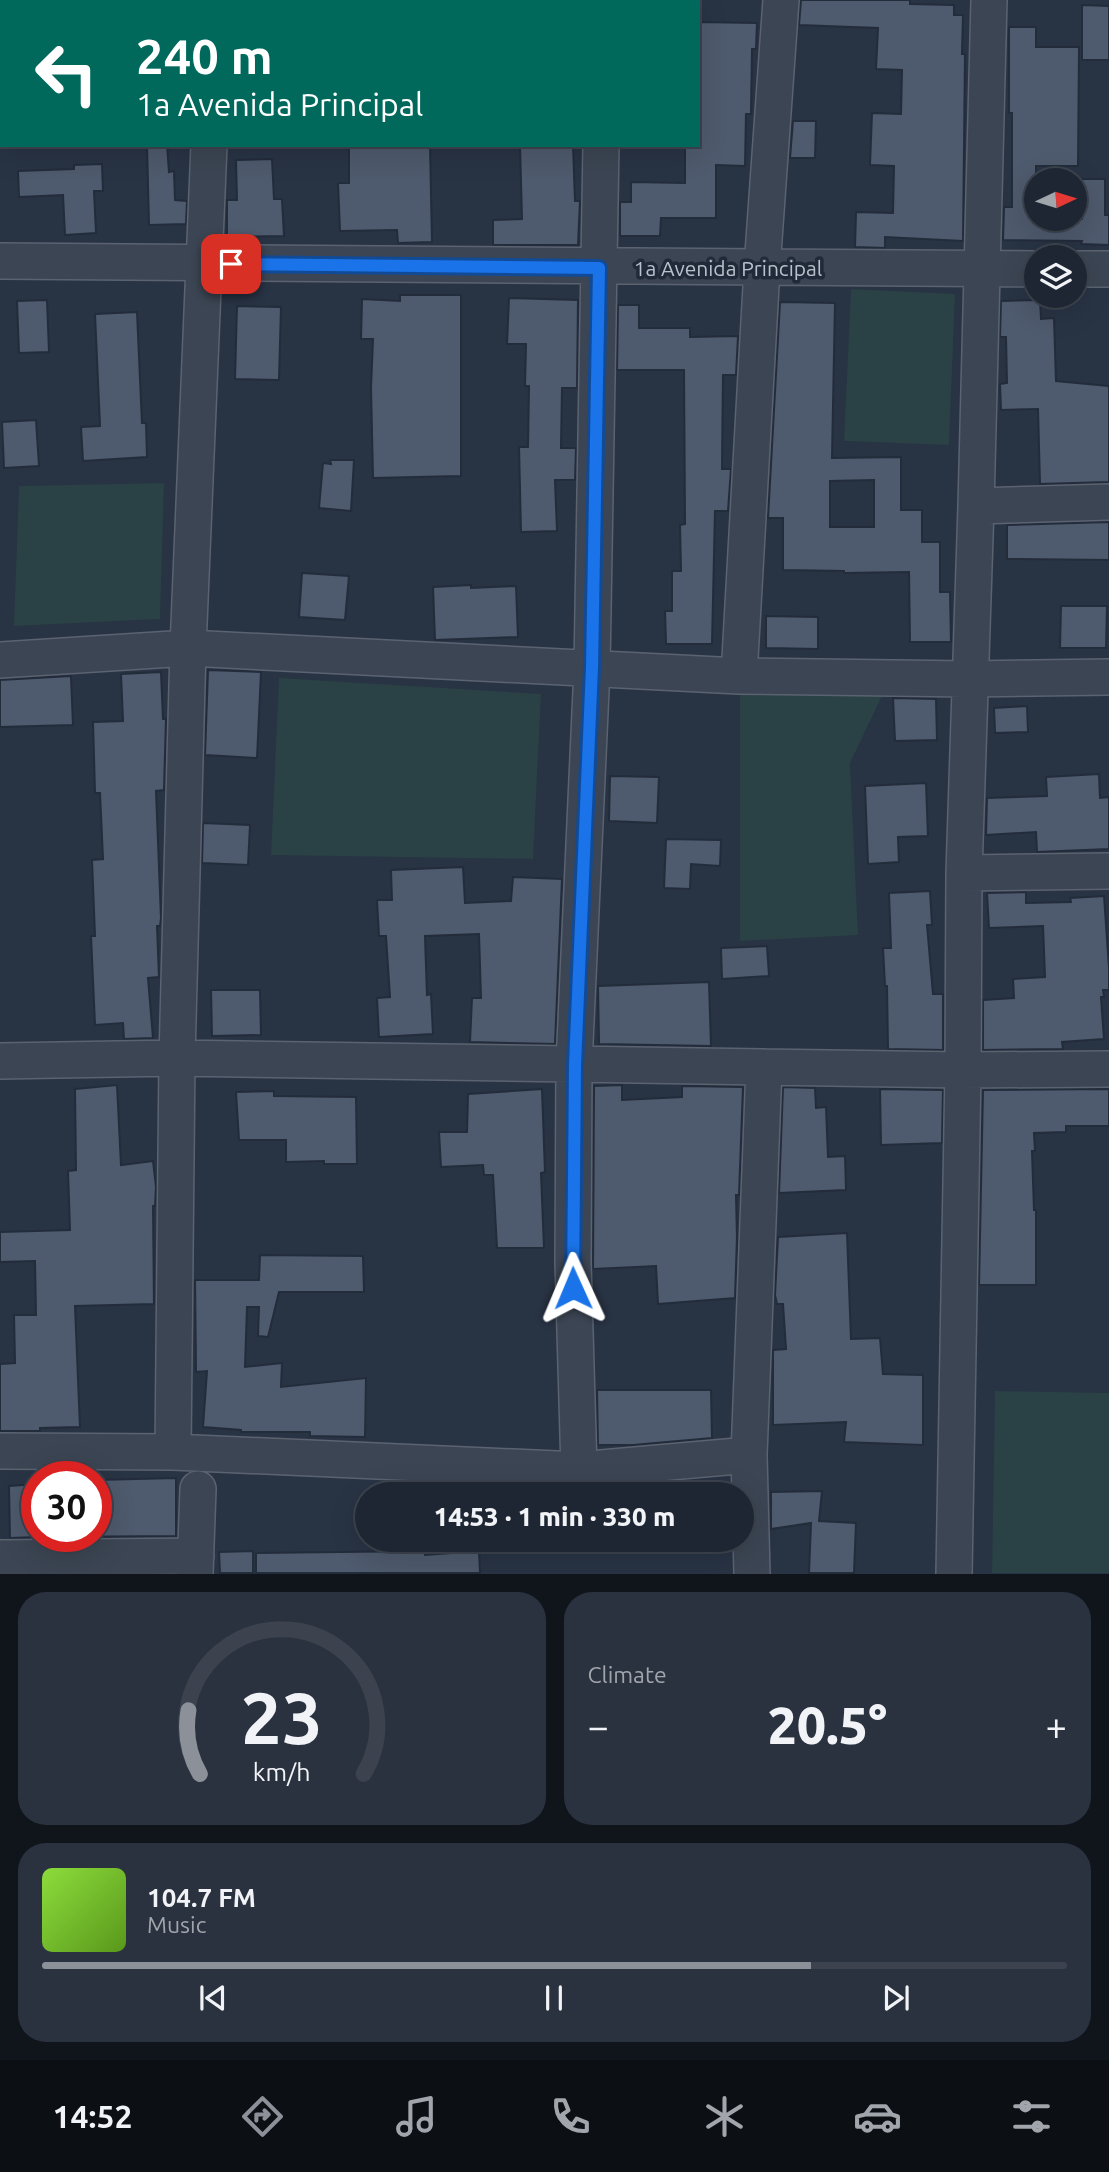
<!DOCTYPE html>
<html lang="en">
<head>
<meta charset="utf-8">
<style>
  :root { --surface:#1e2633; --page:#2b323f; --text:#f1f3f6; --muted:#a1a5ac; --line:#3c434e; --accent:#8c9099 }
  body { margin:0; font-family:Ubuntu,sans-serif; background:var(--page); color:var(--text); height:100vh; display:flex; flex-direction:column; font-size:26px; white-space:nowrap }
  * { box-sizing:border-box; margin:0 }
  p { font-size:23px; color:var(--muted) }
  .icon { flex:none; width:38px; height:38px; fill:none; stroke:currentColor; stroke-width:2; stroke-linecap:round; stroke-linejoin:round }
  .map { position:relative; height:1574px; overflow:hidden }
  .panel { display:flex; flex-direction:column; gap:18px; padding:18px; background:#10151c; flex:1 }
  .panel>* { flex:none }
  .guide { position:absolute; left:0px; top:0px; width:700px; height:147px; box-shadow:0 7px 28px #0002,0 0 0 2px var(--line); background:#00695c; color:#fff; overflow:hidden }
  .needle { width:46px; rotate:86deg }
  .buttons { position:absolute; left:1024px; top:168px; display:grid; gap:14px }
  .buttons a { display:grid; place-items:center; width:63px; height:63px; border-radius:50%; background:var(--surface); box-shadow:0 7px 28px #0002,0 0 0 2px var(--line); font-size:35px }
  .speed { position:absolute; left:21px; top:1461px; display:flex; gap:14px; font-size:35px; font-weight:700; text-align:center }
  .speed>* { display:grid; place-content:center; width:91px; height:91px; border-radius:50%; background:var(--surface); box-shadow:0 7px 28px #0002,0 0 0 2px var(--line); line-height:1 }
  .speed .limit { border:10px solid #d22; background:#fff; color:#111 }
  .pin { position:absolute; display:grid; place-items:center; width:60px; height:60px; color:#fff; margin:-30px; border-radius:14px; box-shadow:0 4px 10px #0006 }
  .me { position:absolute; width:77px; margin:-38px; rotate:359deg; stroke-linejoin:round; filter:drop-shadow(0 0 5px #0008) }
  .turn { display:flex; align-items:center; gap:24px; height:147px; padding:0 21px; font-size:32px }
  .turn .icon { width:91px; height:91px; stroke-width:2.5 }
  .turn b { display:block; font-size:49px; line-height:60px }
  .big { font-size:52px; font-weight:800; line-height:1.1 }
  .panel .card { flex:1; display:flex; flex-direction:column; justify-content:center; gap:10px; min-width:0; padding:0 24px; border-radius:28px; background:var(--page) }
  .panel .dial { align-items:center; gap:0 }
  .dial svg { height:182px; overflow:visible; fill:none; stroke:var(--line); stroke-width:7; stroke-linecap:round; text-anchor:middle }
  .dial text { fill:var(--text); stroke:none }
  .song { display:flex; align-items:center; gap:21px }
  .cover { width:84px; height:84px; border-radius:10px; background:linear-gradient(135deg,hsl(90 70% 55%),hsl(90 70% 35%)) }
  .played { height:7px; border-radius:4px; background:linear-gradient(90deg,var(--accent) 75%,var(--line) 75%) }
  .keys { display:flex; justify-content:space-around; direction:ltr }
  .heat { display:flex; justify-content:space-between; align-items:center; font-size:38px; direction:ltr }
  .panel .tiles { flex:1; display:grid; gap:18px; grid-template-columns:1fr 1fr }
  .card:last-child { grid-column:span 2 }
  .trip { position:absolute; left:355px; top:1482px; width:399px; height:70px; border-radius:35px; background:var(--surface); box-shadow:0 7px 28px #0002,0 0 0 2px var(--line); font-weight:800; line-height:70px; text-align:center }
  .menu { display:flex; height:112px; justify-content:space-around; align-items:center; background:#0c0f14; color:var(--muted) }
  .menu .icon { width:49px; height:49px }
  .menu .current { color:var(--accent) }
  .menu b { font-size:32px; color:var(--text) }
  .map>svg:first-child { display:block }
  .green { fill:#2a4145 }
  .building { fill:#4e5a6d; stroke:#232c3b; stroke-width:2; fill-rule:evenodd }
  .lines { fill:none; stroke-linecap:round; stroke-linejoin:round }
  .minor-casing { stroke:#5b6371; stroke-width:38 }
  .minor { stroke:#3c4553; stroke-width:35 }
  .route-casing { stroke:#114b97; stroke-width:18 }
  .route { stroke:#1a73e8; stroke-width:12 }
  .labels { text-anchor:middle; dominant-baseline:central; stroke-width:7; stroke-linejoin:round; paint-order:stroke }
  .street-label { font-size:21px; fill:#bac1cd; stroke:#212a39 }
</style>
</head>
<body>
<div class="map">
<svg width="1109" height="1574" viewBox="0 0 1109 1574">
  <rect width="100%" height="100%" fill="#283344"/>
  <path class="green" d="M329,0h247l-247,2z
    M851,289l104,5 -6,151 -105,-4z
    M164,483l-4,136 -146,7 5,-140z
    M279,678l262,16 -8,165 -262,-4z
    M740,693l142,3 -32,67 8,172 -118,6z
    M995,1391l114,2v180h-117z"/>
  <path class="building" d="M801,0h109v4l44,1v10h9l-1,39h3l-2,187 -78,-4v11l-30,-1 1,-35 37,1 1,-47 -24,-1 2,-52 29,1 1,-44 -26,-1 2,-41 -79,-3z
    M1082,5l27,1v54h-27z
    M698,22l59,1 -1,26h-4l-1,65h-5l-1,52 -29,-1v53h-55l-1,18h-40v-34h11v-20l54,1v-38h13z
    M1009,27h27v20h43l-1,119h-42v53h46v-40h23v36h4v30l-28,-1 1,-3 -79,-1 1,-33h8v-94h-3z
    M793,121h23l-1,37h-25z
    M147,145h20l2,27 5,-1 1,29 12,1 -1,23 -37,1z
    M349,145h81l2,97 -34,1 -1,-13 -57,1 -2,-48h11z
    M520,145h53l2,56h5l-2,44h-85v-25l29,-1z
    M272,159l2,40h8l2,37 -57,1v-37h10l-1,-40z
    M102,164l1,27h-9l2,42 -31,2 -2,-40 -44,2 -1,-26 56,-2v-4z
    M400,295h61v181l-88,2 -2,-90 2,-49h-12l1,-40 38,2z
    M509,298l69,2 -1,88h-15l-1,60h15l-1,32h-20l2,51 -36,1 -2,-85h9l1,-61h-4l1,-42h-19z
    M47,300l2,52 -30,1 -2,-52z
    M1040,300l1,19 13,-1 2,63 53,5v96l-69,2 -2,-75 -37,1 -1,-26 7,-1 -1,-46h-6l1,-36z
    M780,302l55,1 -3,155 69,-1v53h21v32h18v50h10l1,50h-41l-1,-70 -65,1v-2l-61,-1v-52h-15zM874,480v47h-44v-46z
    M618,305h21v23h51v9l48,-1 -2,39h-13l-1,94h9l-3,42h-13l-3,133h-46l-1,-33h7v-40h9l-1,-46 5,-1 -1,-154h-67z
    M237,306l44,1 -2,73 -44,-1z
    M137,312l5,111h4l1,34 -64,4 -2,-34 19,-1 -5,-112z
    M36,420l3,46 -35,2 -2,-46z
    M330,460h24l-3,51 -32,-3 4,-45 8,1z
    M1109,522v38l-102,-1v-34z
    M302,573l47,3 -4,44 -46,-3z
    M471,585v3l45,-2 2,51 -83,3 -2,-53z
    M1061,606h46l-1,42h-46z
    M766,616l52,1v32l-52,-1z
    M208,670l53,2 -4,86 -52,-3z
    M161,672l2,47h3l-2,71 -8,1 5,127 -1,8h-3l2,51 -11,1 5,60 -29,1 -1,-16 -28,2 -4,-89h4l-3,-76 11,-1 -3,-66h-5l-2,-71 30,-1 -2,-47z
    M71,676l2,49 -73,2v-47z
    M893,698l43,1 1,41 -42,1z
    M1027,706l1,26 -33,1 -1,-25z
    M1099,774l1,24 9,-1v52l-72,3 -1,-20 -50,3 1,-37 60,-2 -1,-19z
    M610,776l49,1 -2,46 -48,-2z
    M926,783l2,53 -30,1 1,25 -31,2 -3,-78z
    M203,823l47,2 -2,40 -46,-2z
    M666,839l55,1 -1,26 -29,-2 -1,25 -26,-1z
    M463,867l2,36 46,-2 2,-24 49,2 -7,165 -85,-2 2,-44h9l-2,-64 -54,2 2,59 4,-1 2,40 -54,3 -2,-39 13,-1 -4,-61h-7l-2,-36h15l-1,-30z
    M930,891l2,34h-5l6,69h10v56l-55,-1 -1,-63h-2l-2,-38h8l-2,-55z
    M1026,892v11l45,-1 -1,-4 34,-2 5,72v22h-6l1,7h-3l3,42 -42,3 1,7 -80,1v-50l31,-2 -1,-19 32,-2 -2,-51 -54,2 -2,-35z
    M767,946l2,30 -47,3 -1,-31z
    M709,982l2,64 -112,-2 -1,-58z
    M211,990h49l1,45 -49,1z
    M117,1085l4,80 32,-4 3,26 -1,19h-2l1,98 -79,2 5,121 -40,1v3h-40v-67l15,-1 -1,-48h22l-1,-54 -35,1v-30l70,-2 -2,-59 8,-1 -1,-81z
    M622,1085v15l60,-3v-11l61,1 -4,108h-3l1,42 -2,61 -77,6 -2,-38 -63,3 1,-183z
    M783,1087l32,1 1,20 10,-1 2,50 17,-1 1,34 -67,3z
    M542,1089l3,83 -4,1 3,75h-47l-4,-73h-9l-1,-10 -42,2 -2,-35h28l1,-38z
    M880,1089l63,1 -1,53 -61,2z
    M1109,1089v37h-43v6l-32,1 1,18h-3l2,59h2v75h-57l4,-195z
    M274,1091v5l82,1 1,67h-33v-3l-38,1v-22h-47l-3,-48z
    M847,1233l4,106 29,-1 3,36 40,1v70l-79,-3 2,-20 -73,3v-75l13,-1 -3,-45h-6l-2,-9 3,-58z
    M260,1255l103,1 1,36h-85l-11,45 -10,-1 1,-29h-12l-2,60 37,-4 -1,24 85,-9 -1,59 -55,-1v-4h-69v-2l-38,-3 4,-56 -11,1 -1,-92h64z
    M597,1390h114l1,48 -79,7h-35z
    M176,1478v58l-129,1 49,-1v-56z
    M37,1484v53l-27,1 -1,-52z
    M822,1491l-3,30 37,2 -2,50h-45l2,-50 -40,6v-37z
    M253,1551v22h-33l-1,-21z
    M425,1551v4l54,-4 1,22h-224v-20z"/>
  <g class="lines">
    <defs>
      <path id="minor" d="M214,2v-2
        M604,2v-2
        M0,261l1036,8
        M1074,269h35
        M976,506l133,-4
        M0,660l188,-12 551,28 230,3 140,-2
        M739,676l23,-408 19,-268
        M964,873l145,-2
        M0,1061l177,-3 786,12 146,-1
        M0,1451l173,1 406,18 170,-15
        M173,1452l4,-394 11,-410 21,-503
        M579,1470l-6,-208 1,-197 18,-397 9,-523
        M0,1558l196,-2
        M195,1574l3,-85
        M752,1574l-3,-119 15,-388
        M954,1574l9,-504 1,-197 12,-367 13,-506"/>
    </defs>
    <use href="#minor" class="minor-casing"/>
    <use href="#minor" class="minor"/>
  </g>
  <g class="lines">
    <defs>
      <path id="route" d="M231,264l368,4 -7,399 -17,398 -2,223"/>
    </defs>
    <use href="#route" class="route-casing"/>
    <use href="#route" class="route"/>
  </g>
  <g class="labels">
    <g class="street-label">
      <text x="728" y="268">1a Avenida Principal</text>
    </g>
  </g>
</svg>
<div class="buttons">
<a><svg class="needle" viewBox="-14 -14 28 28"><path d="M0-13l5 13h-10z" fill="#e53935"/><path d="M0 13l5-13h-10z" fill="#a1a5ac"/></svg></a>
<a><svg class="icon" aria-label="layers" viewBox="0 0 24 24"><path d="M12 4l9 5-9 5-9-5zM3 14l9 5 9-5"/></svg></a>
</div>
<div class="speed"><div class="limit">30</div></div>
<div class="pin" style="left:231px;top:264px;background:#d93025"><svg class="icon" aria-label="arrive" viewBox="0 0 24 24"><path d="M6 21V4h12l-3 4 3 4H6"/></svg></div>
<svg class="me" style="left:573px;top:1288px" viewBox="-20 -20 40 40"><path d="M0-17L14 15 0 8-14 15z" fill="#1a73e8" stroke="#fff" stroke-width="4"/></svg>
<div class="trip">14:53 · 1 min · 330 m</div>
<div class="guide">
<div class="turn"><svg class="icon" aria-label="left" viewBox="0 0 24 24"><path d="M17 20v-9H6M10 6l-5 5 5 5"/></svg><div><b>240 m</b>1a Avenida Principal</div></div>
</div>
</div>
<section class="panel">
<div class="tiles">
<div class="card dial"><svg viewBox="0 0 100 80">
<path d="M14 69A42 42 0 1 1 86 69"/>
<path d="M14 69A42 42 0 0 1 9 41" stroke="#8c9099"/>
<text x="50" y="56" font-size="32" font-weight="700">23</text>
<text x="50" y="72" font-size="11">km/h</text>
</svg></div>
<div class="card"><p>Climate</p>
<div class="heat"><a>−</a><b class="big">20.5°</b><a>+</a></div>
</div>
<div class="card">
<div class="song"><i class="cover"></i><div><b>104.7 FM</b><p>Music</p></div></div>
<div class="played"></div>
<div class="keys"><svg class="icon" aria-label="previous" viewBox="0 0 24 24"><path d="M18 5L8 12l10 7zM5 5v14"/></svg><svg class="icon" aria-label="pause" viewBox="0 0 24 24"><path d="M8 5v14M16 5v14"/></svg><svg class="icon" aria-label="next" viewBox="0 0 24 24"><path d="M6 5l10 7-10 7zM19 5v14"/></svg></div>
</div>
</div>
</section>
<nav class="menu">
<b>14:52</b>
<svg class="icon current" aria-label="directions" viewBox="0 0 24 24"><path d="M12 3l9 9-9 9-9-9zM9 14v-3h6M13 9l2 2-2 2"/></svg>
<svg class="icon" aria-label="music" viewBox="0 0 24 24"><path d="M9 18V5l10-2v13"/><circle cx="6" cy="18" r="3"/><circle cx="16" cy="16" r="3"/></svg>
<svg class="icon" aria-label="phone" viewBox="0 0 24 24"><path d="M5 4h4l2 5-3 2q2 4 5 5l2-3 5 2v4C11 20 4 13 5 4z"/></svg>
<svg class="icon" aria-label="climate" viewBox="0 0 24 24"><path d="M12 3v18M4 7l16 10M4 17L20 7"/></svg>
<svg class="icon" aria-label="car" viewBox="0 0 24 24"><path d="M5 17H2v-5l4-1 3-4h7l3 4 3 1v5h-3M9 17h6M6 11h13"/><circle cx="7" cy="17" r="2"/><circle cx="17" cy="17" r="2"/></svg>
<svg class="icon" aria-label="filters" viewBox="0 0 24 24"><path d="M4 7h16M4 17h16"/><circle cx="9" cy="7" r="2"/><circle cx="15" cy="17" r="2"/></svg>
</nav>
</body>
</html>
